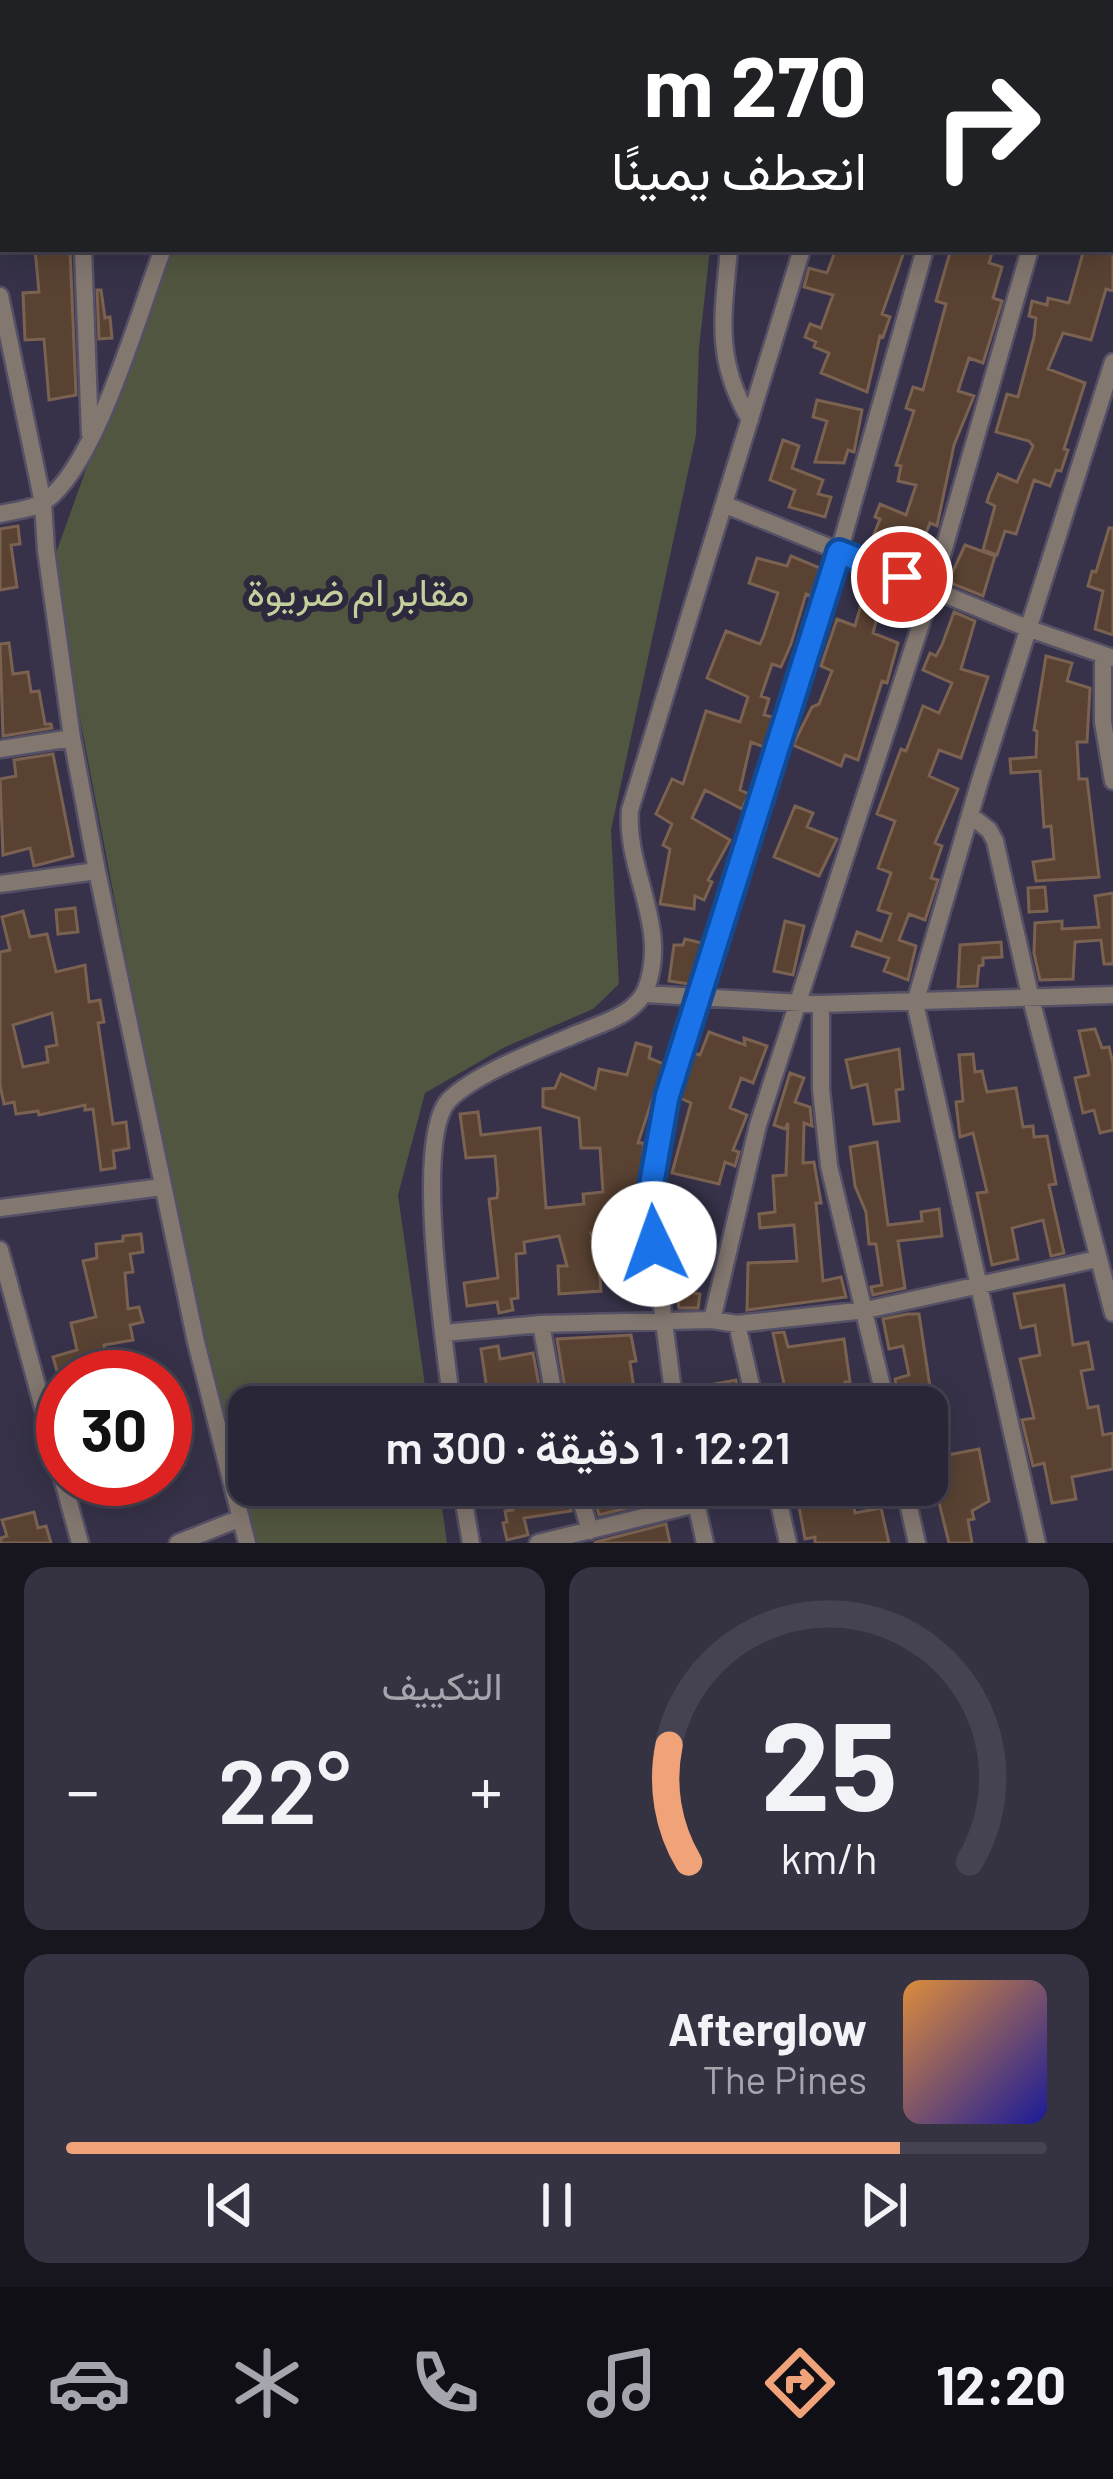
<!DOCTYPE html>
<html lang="ar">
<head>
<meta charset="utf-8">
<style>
  :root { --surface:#292637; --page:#353242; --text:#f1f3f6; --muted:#a5a5ad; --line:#454352; --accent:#f0a279 }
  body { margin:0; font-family:Barlow,Vazirmatn,sans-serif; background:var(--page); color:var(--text); direction:rtl; height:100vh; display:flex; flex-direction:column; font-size:45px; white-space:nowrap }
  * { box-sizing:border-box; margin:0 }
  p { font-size:39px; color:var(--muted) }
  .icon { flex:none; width:66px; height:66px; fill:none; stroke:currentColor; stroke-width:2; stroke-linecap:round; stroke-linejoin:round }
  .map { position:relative; height:1543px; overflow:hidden; direction:ltr }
  .details { display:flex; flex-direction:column; gap:24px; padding:24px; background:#17151e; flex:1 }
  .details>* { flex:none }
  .top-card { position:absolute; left:0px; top:0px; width:1113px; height:252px; box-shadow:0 6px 30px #0003,0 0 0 3px var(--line); direction:rtl; background:#202124; color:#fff; overflow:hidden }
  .speed { position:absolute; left:36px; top:1350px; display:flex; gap:24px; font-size:60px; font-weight:700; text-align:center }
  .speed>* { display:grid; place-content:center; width:156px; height:156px; border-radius:50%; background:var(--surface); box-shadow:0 6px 30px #0003,0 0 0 3px var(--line); line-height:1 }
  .speed .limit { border:18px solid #d22; background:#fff; color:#111 }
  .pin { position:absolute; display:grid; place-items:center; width:102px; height:102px; color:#fff; margin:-51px; border:6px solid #fff; border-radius:50%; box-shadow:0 3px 12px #0007 }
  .me { position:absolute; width:132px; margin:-66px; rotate:357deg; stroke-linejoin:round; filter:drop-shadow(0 0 9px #0008) }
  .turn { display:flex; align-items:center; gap:42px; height:252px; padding:0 48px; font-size:54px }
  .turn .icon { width:156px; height:156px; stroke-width:2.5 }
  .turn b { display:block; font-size:84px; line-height:102px }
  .big { font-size:90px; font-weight:600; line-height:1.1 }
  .details .card { flex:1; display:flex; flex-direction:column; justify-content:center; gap:18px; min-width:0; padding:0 42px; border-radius:24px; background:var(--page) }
  .details .dial { align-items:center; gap:0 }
  .dial svg { height:312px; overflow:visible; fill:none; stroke:var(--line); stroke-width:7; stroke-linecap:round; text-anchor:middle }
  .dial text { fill:var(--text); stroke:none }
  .song { display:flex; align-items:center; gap:36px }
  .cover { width:144px; height:144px; border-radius:18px; background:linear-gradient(135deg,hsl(30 70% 55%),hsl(240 70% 35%)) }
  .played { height:12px; border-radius:6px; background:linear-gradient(90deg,var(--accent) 85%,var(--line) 85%) }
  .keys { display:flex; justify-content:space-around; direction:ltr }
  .heat { display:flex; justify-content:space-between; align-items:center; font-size:66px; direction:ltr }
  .details .tiles { flex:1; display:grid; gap:24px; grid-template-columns:1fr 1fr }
  .card:last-child { grid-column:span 2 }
  .trip { position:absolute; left:228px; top:1386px; width:720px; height:120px; border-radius:24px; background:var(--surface); box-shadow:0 6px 30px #0003,0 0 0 3px var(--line); font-weight:600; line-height:120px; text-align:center; direction:rtl }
  .menu { display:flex; height:192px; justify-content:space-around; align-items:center; background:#100f16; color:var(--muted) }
  .menu .icon { width:84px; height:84px }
  .menu .selected { color:var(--accent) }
  .menu b { font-size:54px; color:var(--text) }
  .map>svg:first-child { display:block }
  .green { fill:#515640 }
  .building { fill:#594232; stroke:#7a6150; stroke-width:3; fill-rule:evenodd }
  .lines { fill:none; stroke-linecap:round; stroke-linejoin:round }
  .street-casing { stroke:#555066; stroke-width:21 }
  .street { stroke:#837870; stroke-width:16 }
  .route-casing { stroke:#114b97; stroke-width:30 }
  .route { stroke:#1a73e8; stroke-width:21 }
  .labels { text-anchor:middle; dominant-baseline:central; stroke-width:12; stroke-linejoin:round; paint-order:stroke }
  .park-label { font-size:39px; fill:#c3d09c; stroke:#2d283e }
</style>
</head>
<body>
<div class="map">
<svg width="1113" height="1543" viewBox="0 0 1113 1543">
  <rect width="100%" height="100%" fill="#373249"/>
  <path class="green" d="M165,249h545l-11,99 -3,87 -85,395 8,154 -26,25 -88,38 -80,46 -27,102 30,212h-179v78h190l8,58h-190l-74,-286 -132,-690z"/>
  <path class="building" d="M35,249h35l6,146 -27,5 -5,-61 -19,1 -2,-47 16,-1z
    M836,249h69l-23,65 8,3 -7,20 -3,-1 -13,56 -46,-19 8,-20 -15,-6 2,-5 -11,-5 5,-13 11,4 12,-33 -29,-8 5,-19 18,5z
    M951,249h42l-4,14 13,4 -9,31 9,3 -19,62 -14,-5 -11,33 16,5 -20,49 -17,81 -7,-3 -14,35 11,4 -3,10 -55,-25 11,-28 -5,-2 5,-13 26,11 10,-30 -18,-4 3,-15 -5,-1 18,-54 -8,-3 7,-21 10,3 23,-86 -10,-3z
    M1084,249l29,5v37l-7,-2 -15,51 -28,-7 -15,36 37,14 -21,66 4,1 -7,21 -5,-1 -6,16 -16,-6 -18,54 -11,-3 -8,24 -14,-5 12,-44 -8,-4 2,-7 9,-21 19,8 16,-36 -4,-5 -33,-9 11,-38 11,3 16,-60 2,-19 -7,-2 3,-15 15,4 1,-7 21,5z
    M97,290h4l4,28 5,-1 2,21 -13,1z
    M817,400l45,10 -8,42 -6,-2 -4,13 -29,-1 12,-41 -14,-4z
    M783,440l16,6 -7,22 31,12 -5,14 13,3 -6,20 -36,-10 6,-17 -25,-10z
    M18,526l2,18 -9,1 6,42 -17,3v-61z
    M1109,528h4v107l-18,-6 8,-38 -15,-5 4,-15 4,1z
    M965,545l30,11 -12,40 -35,-14z
    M791,556l29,12 -9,28 -5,-2 -15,50 -10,23 -9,-3 -11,32 8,3 -5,16 9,2 -9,30 -13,-5 -11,48 9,4 -7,15 -37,-19 -13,28 38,22 -22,40 4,2 -8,18 -9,-4 -1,13 -34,-5 10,-55 -7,-4 9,-21 -16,-10 16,-35 11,5 23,-73 34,11 8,-25 -41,-19 19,-47 34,13 4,-9 14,-42 -29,-10 8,-25 30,8z
    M862,601l18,5 -7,27 25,10 -11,40 -5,-2 -24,79 -13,-5 -4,11 -48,-21 19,-38 7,-3 13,-33 -11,-5 16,-47 18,7z
    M954,612l21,9 -14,48 27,8 -27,81 -22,-8 -10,26 29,13 -23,54 7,3 -11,32 7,2 -13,40 -16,-6 -10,26 17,6 -8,34 -24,-9 5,-13 -37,-12 5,-14 24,9 10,-27 -13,-4 13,-37 -13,-5 17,-47 -18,-7 24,-65 5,2 17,-45 16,7 13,-30 -29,-13 7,-17 6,3 6,-11z
    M9,643l4,31 15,-2 3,20 8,-1 6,33h6l1,4 -49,8 -3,-92z
    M1046,656l26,7 -5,18 23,7 -3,54h-10l2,37h8l12,98 -63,4 -3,-19 21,-3 -3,-33 -7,1 -4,-56 -29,2 -1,-14 26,-2 1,-26 -3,-1z
    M53,754l20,102 -39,10 -4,-18 -27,7 -3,-76 16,-3 -2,-16z
    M795,806l18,7 -6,14 30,12 -18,37 -45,-19z
    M1045,887l2,24 -18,1 -1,-24z
    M1113,893v71h-9l-3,-24 -26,2 -2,37 -33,1 -6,-27 1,-30 27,-2v8l37,-2 -4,-31z
    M75,908l3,24 -20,2 -2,-24z
    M23,911l7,26 17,-3 9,38 29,-7 4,37 11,-2 4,22 -6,1 15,101 13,-2 3,26 -16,3 2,17 -14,2 -8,-61 -8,1v-5l-46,10 -1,-4 -22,3 -2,-12 -10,2 -4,-19v-133l10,-2 -8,-33zM52,1013l5,32 -11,2 2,15 -25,5 -10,-42z
    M785,921l19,5 -11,49 -19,-4z
    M685,939l17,4 -13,41 -20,-3 5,-36h9z
    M1001,942l1,15 -19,1v7l-4,1 -2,20 -19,1 2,-42z
    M1095,1029l7,19 7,-1 4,17v66l-13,3 -6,-23 -11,3 -8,-35 14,-3 -10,-44z
    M709,1032l36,13 -1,-7 23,8 -14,37 -12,-5 -11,30 17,7 -14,35 6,2 -4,14 -10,-4 -6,22 -47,-11 19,-70 -11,-5 14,-45 6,2z
    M636,1043l15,4 -2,11 15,6 -26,79h6l-6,75 -35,4v10l-12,1 6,12 4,46 -42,3 -1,-28h9l-8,-30 -35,6 1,11 -9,1 2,44 -7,1 2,11 -14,3 -2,-11 -30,4 -3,-23 34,-5 -9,-79 8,-1 1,-8 -3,-34 -29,2 -6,-44 18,-2 3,23 59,-7 6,80 38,-4 -1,-10 20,-2 -3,-44h-19l-2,-30 -36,-11v-18l12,-1 6,-14 34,15 4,-20 28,6z
    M899,1049l4,40 -7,1 3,31 -25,3 -7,-40 -15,4 -6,-28z
    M973,1054l2,18 7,-1 5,21 29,-4 7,39 10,-1 1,11 13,-1 9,48 -7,1 15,68 -13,3 -8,-36 -31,8 6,31 -26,6 -15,-72 10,-1 -14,-59 -13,4 -4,-35 7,-1 -4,-46z
    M790,1073l14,5 -9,24 15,5 2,19 -8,-3 -1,40 11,-1 7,41h-5l7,78 18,-4 5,20 -99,13 1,-47 49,-2 -3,-36 -34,3 -1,-14 16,-2 -2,-36 13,-1 2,-52 -3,6 -11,-4z
    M877,1142l11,83 34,-4 -1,-9 18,-3 3,27 -44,5 7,47 -32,7 -2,-8 11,-2 -6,-41h-7l-3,-32 -11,-26 -5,-39z
    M141,1234l2,18 -13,2 3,18 -8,1 3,36 11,-2 4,15 -13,3 3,15 -29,5 4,19 -8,1 3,12h-19l-2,-6 -23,7 -6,-21 24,-7 -6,-27 25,-6 -13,-56 14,-3 -1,-14 27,-3v-5z
    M1064,1285l9,60 15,-3 5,27 -12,2 7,37 10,-2 5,29 10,-2v36l-41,8 4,22 -24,4 -8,-40 -11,3 -11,-46 12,-2 -14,-59 20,-4 -5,-30 -14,3 -7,-34z
    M676,1290l24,4 -2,14h-19z
    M908,1314h11l14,93h-33l-5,-28 14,-4 -6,-29 -14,3 -6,-30z
    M784,1332l4,15 56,-8 6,43h-5l4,25h-60l-16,-74z
    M631,1335l5,26 -6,1 4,27 15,-2 1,20h-82l-11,-68z
    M498,1346l2,13 33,-6 10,54h-48l-3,-10h-4l-7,-48z
    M736,1380l5,24 -43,3 -4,-19z
    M171,1403l14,61 -20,5v-65z
    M979,1449l10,52 -17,10 2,8 -6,1 4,23h-23l-18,-73 8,-2 -2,-11z
    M643,1485h37l1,10 -82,20 -7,-25 12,-1v6l40,-4z
    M531,1492l1,6 34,-4 5,17 -47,7 4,17 -21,5 -4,-17 4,-1 -2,-11 8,-1 -3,-15z
    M831,1494l3,11 19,-3 2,11 26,-5 8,35h-74v-6l-10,2 -7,-38z
    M34,1512l4,16 8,-2 5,17h-50v-5l6,-2 -5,-16z
    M666,1524l4,19h-76l2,-1z"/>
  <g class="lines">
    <defs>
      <path id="street" d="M60,0v3
        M972,0l10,3
        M222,3l1,-3
        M430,3v-3
        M568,3v-3
        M876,3l1,-3
        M994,3l1,-3
        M1101,3l1,-3
        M1110,41l3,1
        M0,68l3,-1
        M83,249l7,185
        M729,249c-6,67 -15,110 21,171
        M0,296l43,207 3,47 26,188 25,133 99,471 51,201
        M726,505l301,123 86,30
        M0,514c13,-3 34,-5 45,-13 52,-36 94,-190 118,-252
        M1103,655v67l10,59
        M0,749l72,-11
        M970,815l19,15 6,11 35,154 83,318
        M0,884l97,-13
        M644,994l177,10 292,-9
        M821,1004v85l8,77 58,241
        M0,1208l162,-21
        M0,1250l80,293
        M712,1320l46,-195 174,-535 98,-341
        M541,1324l15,83
        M737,1324l19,83
        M444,1333l97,-9 171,-4 25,4 129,-14 231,-51
        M452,1407c-6,-57 -40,-268 -3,-307 27,-27 94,-52 130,-67 23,-10 56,-18 67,-44 24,-62 -21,-118 -16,-179l172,-561
        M675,1407l-26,-202 4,-44 14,-64 172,-545 86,-303
        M461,1485l10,58
        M577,1485l13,46
        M692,1485l13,58
        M775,1485l13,58
        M904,1485l13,58
        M178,1543l63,-25
        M538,1543l158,-39
        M1037,1543l-122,-540 64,-219 134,-422"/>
    </defs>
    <use href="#street" class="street-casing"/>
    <use href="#street" class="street"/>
  </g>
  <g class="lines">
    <defs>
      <path id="route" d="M654,1244l-3,-57 16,-90 172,-545 63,25"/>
    </defs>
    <use href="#route" class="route-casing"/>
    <use href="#route" class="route"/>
  </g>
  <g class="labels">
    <g class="park-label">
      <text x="358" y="590">مقابر ام ضريوة</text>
    </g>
  </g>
</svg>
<div class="speed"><div class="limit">30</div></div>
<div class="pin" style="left:902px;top:577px;background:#d93025"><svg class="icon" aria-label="arrive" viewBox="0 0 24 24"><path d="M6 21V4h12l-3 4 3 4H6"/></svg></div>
<svg class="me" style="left:654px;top:1244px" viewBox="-20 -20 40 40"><circle r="19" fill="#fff"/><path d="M0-13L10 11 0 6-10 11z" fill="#1a73e8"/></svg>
<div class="trip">12:21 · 1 دقيقة · 300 m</div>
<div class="top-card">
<div class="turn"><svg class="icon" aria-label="right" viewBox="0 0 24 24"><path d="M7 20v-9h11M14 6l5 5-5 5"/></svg><div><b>270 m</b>انعطف يمينًا</div></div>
</div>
</div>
<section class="details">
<div class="tiles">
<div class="card dial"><svg viewBox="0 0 100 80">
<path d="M14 69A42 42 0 1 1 86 69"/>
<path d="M14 69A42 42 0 0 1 9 39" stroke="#f0a279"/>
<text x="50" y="56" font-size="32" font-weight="700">25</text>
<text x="50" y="72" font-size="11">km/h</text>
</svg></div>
<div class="card"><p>التكييف</p>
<div class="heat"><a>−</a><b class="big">22°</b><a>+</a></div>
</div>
<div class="card">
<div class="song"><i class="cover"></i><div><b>Afterglow</b><p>The Pines</p></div></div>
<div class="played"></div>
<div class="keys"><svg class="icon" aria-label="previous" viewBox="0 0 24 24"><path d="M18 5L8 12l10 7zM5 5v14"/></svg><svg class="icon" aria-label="pause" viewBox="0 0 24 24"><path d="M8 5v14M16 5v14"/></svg><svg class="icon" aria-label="next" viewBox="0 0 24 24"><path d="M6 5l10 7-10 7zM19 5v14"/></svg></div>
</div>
</div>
</section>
<nav class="menu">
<b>12:20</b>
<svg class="icon selected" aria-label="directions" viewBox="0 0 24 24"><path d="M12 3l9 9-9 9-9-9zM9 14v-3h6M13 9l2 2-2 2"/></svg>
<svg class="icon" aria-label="music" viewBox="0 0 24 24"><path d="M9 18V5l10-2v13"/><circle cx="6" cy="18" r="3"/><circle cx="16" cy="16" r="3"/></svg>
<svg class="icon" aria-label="phone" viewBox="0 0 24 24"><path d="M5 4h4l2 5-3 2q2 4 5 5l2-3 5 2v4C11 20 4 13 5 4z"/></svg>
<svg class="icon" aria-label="climate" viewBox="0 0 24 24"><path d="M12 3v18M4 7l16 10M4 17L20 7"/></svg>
<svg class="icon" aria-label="car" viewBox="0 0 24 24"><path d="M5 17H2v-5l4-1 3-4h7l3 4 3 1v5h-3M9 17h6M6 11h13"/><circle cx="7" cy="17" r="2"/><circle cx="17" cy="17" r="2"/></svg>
</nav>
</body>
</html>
